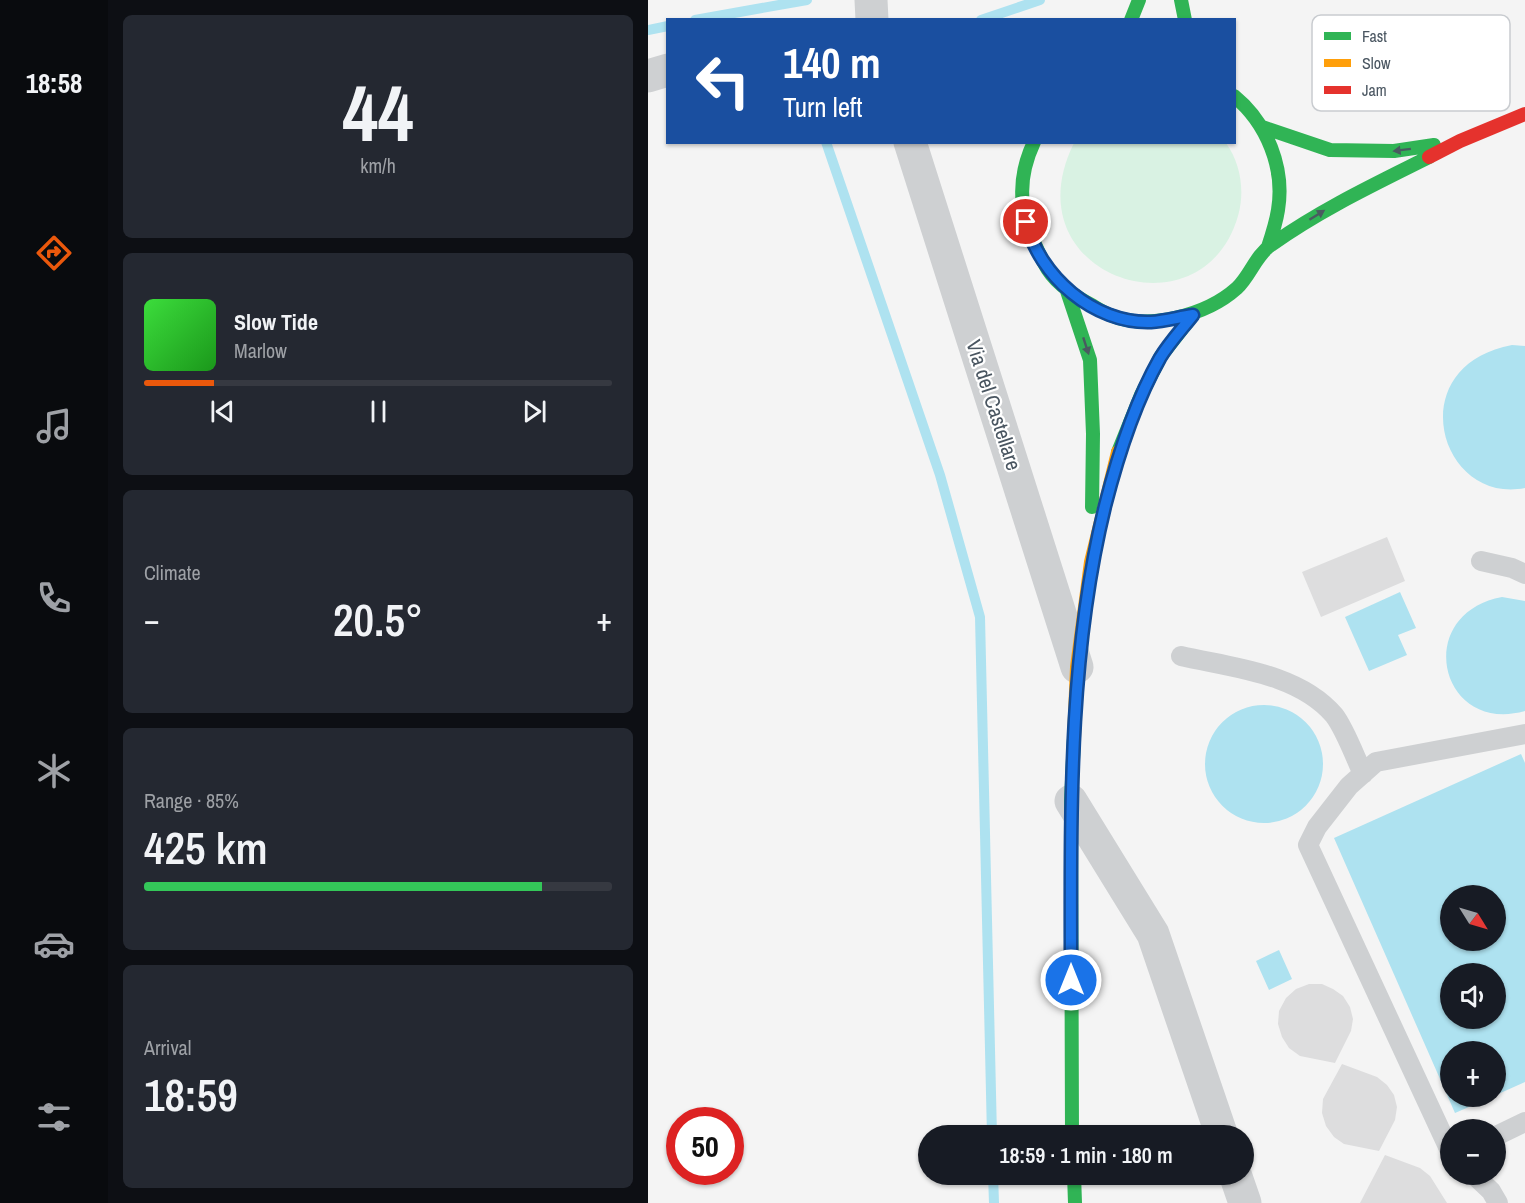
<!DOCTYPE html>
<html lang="en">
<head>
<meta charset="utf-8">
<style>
  :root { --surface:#171b24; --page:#242831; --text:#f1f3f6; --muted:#9ea1a6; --line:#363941; --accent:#ea580c }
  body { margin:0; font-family:"Archivo Narrow",sans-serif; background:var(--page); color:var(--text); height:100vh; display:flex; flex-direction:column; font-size:22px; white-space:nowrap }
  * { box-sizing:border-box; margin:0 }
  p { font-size:20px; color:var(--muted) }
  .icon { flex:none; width:33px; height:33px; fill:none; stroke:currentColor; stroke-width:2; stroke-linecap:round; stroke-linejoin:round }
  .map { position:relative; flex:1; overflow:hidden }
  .panel { display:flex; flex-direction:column; gap:15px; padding:15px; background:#0d0f14; width:540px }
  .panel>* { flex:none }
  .banner { position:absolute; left:18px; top:18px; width:570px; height:126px; border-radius:0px; box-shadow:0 2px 4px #0004; background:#1a4fa0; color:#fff; overflow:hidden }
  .needle { width:39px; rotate:127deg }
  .tools { position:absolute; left:792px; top:885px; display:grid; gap:12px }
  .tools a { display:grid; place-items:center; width:66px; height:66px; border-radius:50%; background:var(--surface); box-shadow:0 2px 4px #0004; font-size:30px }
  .speed { position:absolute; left:18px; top:1107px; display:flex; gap:12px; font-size:30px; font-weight:700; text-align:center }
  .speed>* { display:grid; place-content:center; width:78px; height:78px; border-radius:50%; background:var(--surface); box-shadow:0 2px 4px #0004; line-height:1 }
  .speed .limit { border:9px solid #d22; background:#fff; color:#111 }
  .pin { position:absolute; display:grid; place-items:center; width:51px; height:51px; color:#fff; margin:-26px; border:3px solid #fff; border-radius:50%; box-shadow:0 2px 6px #0007 }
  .me { position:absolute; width:66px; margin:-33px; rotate:0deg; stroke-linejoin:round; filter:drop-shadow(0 0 4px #0008) }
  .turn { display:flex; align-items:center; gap:21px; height:126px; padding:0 18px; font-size:27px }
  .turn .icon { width:78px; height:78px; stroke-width:2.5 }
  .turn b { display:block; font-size:42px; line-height:51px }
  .big { font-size:45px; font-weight:600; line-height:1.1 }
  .panel .widget { flex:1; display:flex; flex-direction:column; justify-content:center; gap:9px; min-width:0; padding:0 21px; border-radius:9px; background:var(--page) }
  .panel .dial { align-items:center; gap:0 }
  .dial b { font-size:78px; line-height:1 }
  .song { display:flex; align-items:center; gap:18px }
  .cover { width:72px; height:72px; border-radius:9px; background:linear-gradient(135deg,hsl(120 70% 55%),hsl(120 70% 35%)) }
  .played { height:6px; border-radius:3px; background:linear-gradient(90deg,var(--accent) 15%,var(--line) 15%) }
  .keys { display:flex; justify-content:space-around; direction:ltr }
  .heat { display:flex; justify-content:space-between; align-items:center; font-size:33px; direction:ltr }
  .charge { height:9px; border-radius:4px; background:linear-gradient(90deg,#34c759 85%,var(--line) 0) }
  .trip { position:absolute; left:270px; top:1125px; width:336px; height:60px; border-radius:30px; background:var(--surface); box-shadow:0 2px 4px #0004; font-weight:600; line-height:60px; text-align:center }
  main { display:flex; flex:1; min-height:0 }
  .tab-bar { display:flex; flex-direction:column; width:108px; justify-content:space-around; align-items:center; background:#090b0e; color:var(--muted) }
  .tab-bar .icon { width:42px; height:42px }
  .tab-bar .selected { color:var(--accent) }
  .tab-bar b { font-size:27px; color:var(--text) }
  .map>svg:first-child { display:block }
  .green { fill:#d9f2e3 }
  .water { fill:#aee2f0; fill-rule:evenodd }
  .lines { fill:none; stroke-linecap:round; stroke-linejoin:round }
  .stream { stroke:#aee2f0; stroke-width:10 }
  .building { fill:#ddddde }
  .lane { stroke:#ced0d2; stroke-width:20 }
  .street { stroke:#ced0d2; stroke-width:33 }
  .fast { stroke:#30b455; stroke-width:14 }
  .slow { stroke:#ff9f0a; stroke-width:14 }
  .jam { stroke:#e5322d; stroke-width:14 }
  .oneway { fill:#495b60 }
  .route-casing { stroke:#114b97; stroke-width:15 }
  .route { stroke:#1a73e8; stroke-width:10 }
  .labels { text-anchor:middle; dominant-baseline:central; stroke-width:4.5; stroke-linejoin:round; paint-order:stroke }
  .street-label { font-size:21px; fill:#4a5661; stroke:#fff }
  .key { fill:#fff; stroke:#c9ccd0; stroke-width:1.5 }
  .key-label { font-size:16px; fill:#4a5661 }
</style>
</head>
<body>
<main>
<nav class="tab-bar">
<b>18:58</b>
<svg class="icon selected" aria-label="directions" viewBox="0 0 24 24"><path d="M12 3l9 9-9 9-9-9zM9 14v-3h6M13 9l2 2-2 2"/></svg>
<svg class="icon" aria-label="music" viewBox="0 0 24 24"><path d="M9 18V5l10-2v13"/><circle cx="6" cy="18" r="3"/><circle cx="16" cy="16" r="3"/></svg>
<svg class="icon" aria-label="phone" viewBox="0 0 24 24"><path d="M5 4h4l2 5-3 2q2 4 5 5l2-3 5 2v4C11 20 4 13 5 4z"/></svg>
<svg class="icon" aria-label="climate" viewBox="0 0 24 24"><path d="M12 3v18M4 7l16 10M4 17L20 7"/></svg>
<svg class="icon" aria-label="car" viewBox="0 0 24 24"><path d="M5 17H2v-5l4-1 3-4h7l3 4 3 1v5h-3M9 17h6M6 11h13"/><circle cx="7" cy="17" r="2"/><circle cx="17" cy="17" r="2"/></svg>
<svg class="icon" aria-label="filters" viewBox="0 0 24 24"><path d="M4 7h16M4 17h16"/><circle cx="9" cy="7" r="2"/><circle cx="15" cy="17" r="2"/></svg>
</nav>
<section class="panel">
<div class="widget dial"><b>44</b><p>km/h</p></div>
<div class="widget">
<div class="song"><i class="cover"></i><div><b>Slow Tide</b><p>Marlow</p></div></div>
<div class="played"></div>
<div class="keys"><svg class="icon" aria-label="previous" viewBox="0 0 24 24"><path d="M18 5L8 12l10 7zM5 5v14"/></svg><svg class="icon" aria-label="pause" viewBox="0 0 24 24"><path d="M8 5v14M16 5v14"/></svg><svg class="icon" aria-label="next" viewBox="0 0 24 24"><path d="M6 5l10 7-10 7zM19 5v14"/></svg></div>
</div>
<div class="widget"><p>Climate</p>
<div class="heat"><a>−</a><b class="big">20.5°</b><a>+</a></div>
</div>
<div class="widget"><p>Range · 85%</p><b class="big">425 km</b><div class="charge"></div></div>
<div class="widget"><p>Arrival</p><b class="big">18:59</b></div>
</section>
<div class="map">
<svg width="877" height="1203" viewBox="0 0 877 1203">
  <rect width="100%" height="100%" fill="#f4f4f4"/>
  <path class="green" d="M426,143h152c15,21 19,49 12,73 -36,125 -230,60 -164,-73z"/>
  <path class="water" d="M864,345l13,1v142c-86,17 -125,-122 -13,-143z
    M752,592l16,36 -18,7 9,20 -38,16 -24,-54z
    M854,597l23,4v110c-86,24 -113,-97 -23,-114z
    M557 764a59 59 0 1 1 118 0a59 59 0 1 1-118 0Z
    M873,754l4,9v319l-29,13v-43h-46v44l42,1 -37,16 -121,-275zM802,896h46v44h-46zM802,974h46v44h-46z
    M631,950l13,29 -23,11 -13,-29z"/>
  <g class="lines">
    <path class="stream" d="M47,20l112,-20
      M333,20l59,-20
      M0,30l20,-4
      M178,142l114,333 40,142 12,519
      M345,1174l1,29"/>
  </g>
  <path class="building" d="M739,537l18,44 -84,36 -19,-45z
    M661,984h13l11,5 10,7 7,11 3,12 -2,12 -16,32 -35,-7 -11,-8 -7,-11 -4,-13 1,-13 7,-13 10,-9z
    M694,1064l35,13 10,8 7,10 3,12 -2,13 -16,31 -35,-7 -10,-7 -8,-11 -4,-13 1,-14z
    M737,1155l35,13 10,8 17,27h-87z"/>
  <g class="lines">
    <path class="lane" d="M833,561l31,7 13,6
      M533,656c52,12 117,17 153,59 11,14 21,42 29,59
      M848,1136l29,-14
      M802,1151l-142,-306 9,-18 32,-41 27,-24 149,-28
      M825,1174l18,17 7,12"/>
    <path class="street" d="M223,0l1,20
      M0,76l20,-6
      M262,142l167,525
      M423,801l82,133 69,202
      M587,1174l10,29"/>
    <path class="fast" d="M533,0l4,20
      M483,20l8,-20
      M586,96c33,27 51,72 44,114 -2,13 -6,25 -10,37
      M614,127l68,23 64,1 40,-6
      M386,142c-21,45 -12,79 10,121 9,18 25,29 42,39 8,4 16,10 24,13 38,16 97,0 127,-27 13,-12 19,-33 34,-43 49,-35 104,-61 158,-88
      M419,291l23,69 3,74 -1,73
      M470,452l23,-57 20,-39 32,-41
      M424,1136l-1,-335 3,-63
      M426,1174l1,29"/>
    <path class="slow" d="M426,738l3,-71 14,-105 27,-110"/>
    <path class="jam" d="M781,157l31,-16 65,-27"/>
  </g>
  <defs><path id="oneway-solid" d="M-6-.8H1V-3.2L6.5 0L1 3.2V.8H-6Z" transform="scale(1.5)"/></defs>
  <g class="oneway">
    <use href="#oneway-solid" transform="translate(754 150) rotate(173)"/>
    <use href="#oneway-solid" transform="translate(669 215) rotate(-32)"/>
    <use href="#oneway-solid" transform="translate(438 346) rotate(72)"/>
  </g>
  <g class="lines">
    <defs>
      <path id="route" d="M378,222c13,54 68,102 125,100 14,-1 28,-5 42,-7 -11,14 -24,28 -33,43 -26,46 -42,97 -55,148 -38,155 -34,316 -34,474"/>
    </defs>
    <use href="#route" class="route-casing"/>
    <use href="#route" class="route"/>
  </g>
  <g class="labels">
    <g class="street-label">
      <text transform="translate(346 405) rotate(72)">Via del Castellare</text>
    </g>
  </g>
  <rect x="664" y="15" width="198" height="96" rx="9" class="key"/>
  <rect x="676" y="32" width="27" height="8" fill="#30b455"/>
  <rect x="676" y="59" width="27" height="8" fill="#ff9f0a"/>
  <rect x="676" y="86" width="27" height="8" fill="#e5322d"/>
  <g class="key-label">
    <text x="714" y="42">Fast</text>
    <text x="714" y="69">Slow</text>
    <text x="714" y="96">Jam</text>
  </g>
</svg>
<div class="tools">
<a><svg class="needle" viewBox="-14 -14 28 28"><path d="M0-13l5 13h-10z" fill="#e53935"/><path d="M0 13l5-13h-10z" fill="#9ea1a6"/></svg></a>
<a><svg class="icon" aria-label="sound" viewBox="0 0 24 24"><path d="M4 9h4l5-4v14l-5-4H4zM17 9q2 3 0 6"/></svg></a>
<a>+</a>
<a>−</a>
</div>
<div class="speed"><div class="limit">50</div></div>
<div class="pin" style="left:378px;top:222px;background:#d93025"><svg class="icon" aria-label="arrive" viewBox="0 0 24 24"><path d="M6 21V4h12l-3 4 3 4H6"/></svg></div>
<svg class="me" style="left:423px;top:980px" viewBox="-20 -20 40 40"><circle r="17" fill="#1a73e8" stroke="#fff" stroke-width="3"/><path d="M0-11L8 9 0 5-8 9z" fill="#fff"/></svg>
<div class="trip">18:59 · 1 min · 180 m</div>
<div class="banner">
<div class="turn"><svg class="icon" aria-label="left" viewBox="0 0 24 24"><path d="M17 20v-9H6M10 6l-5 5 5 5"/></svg><div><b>140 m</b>Turn left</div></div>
</div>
</div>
</main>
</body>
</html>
